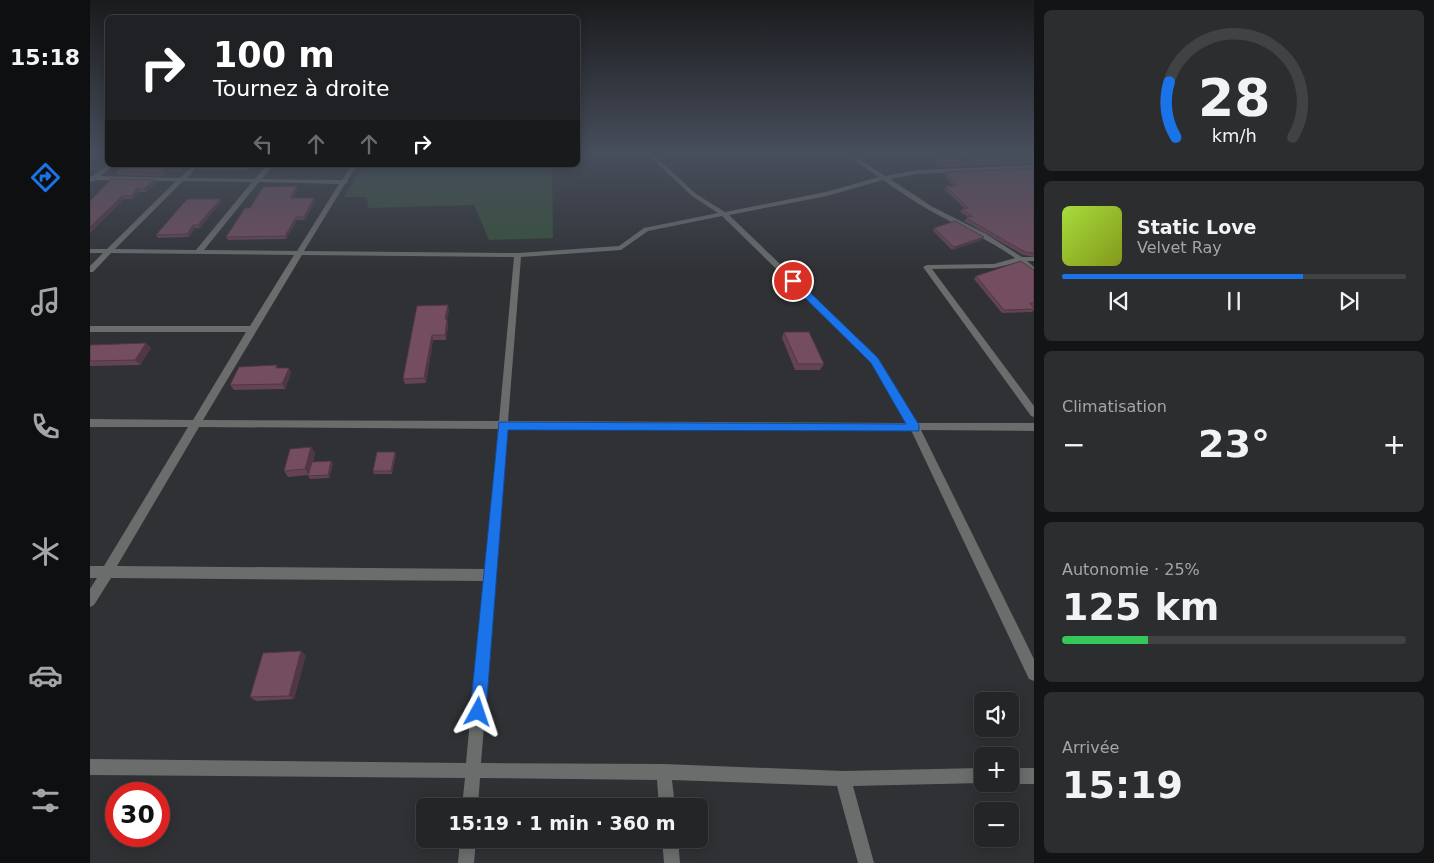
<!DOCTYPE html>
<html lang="fr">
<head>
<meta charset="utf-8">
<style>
  :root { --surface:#232527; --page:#2b2d2f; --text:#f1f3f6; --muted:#a3a5a7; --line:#404244; --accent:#1a73e8 }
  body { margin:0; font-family:"DejaVu Sans",sans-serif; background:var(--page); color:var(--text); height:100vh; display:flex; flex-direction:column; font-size:19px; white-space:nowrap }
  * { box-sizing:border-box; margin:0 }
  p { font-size:16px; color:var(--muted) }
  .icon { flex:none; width:28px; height:28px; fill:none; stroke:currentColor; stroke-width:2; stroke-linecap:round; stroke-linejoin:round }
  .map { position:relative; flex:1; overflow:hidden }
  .sheet { display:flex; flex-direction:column; gap:10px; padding:10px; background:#131415; width:400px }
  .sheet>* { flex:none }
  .top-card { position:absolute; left:15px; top:15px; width:475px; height:152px; border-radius:8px; box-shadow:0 2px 12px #0003,0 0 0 1px var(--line); background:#202124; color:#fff; overflow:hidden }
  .fabs { position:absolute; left:884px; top:692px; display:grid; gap:10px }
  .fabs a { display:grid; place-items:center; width:45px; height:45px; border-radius:8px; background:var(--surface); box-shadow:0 2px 12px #0003,0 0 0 1px var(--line); font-size:25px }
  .speed { position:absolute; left:15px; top:782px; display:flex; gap:10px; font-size:25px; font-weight:700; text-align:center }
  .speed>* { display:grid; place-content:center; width:65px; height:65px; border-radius:50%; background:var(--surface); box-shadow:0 2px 12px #0003,0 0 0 1px var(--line); line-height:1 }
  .speed .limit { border:8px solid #d22; background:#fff; color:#111 }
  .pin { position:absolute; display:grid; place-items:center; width:42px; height:42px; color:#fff; margin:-21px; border:2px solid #fff; border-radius:50%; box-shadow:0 1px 5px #0007 }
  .me { position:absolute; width:55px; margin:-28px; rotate:5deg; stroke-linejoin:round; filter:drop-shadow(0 0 4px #0008) }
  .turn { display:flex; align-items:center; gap:18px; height:105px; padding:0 25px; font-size:22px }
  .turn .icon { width:65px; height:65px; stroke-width:2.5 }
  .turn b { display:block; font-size:35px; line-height:42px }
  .lanes { display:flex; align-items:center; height:48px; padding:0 25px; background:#0003; justify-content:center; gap:25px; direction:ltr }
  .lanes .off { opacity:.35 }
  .big { font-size:38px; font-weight:600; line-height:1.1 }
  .sheet .tile { flex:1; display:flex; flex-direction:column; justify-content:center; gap:8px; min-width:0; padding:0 18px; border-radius:8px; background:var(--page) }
  .sheet .dial { align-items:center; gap:0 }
  .dial svg { height:130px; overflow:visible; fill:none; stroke:var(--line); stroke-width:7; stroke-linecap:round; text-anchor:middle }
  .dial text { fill:var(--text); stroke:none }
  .song { display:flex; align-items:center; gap:15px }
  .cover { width:60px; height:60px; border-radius:8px; background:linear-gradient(135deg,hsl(80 70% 55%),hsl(70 70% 35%)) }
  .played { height:5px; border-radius:2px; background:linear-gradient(90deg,var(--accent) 70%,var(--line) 70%) }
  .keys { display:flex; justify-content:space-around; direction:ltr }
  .heat { display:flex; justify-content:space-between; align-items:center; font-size:28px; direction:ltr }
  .charge { height:8px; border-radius:4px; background:linear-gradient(90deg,#34c759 25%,var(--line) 0) }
  .trip { position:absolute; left:326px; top:798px; width:292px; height:50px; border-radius:8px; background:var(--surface); box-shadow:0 2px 12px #0003,0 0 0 1px var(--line); font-weight:600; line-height:50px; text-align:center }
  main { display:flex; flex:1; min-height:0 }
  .menu { display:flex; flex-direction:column; width:90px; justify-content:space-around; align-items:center; background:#0e0f10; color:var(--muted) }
  .menu .icon { width:35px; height:35px }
  .menu .current { color:var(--accent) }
  .menu b { font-size:22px; color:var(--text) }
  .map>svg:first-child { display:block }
  .green { fill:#37513b }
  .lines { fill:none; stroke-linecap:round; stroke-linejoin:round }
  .street { fill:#6b6d6c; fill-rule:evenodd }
  .wall { fill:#644353 }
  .shaded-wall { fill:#513743 }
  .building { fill:#744e60; stroke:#513743 }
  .route { fill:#1a73e8; stroke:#114b97 }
</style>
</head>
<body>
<main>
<nav class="menu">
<b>15:18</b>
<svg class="icon current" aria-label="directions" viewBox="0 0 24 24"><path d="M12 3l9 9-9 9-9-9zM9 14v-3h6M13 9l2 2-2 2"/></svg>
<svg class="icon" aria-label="music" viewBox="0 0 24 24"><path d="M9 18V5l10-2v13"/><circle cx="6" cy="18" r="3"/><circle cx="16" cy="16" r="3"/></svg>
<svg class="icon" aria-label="phone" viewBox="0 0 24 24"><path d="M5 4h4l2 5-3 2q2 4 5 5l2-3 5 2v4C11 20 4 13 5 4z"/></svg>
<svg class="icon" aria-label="climate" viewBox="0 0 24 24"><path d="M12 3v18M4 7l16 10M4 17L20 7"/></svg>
<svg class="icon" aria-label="car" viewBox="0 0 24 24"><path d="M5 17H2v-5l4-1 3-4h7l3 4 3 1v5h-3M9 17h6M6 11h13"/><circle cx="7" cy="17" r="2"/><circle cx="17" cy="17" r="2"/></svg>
<svg class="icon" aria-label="filters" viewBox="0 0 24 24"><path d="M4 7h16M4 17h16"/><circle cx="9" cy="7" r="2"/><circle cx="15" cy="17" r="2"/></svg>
</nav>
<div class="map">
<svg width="944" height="863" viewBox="0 0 944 863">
  <rect width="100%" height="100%" fill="#2f3134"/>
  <path class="green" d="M274,165h188l1,73 -64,2 -15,-35 -106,3 -1,-11h-23z"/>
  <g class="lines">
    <path class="street" d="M557,154h6l43,40 29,18 101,-20 53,-15 -34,-23h6l34,22 32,-6 117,-5v4l-117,5 -27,5 41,27 55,28 36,23h12v4h-7l7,6v6l-15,-11 -25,6 -62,1 102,137v11l-3,-1 -108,-149 4,-2 67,-1 21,-6c-27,-19 -57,-32 -86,-48 -16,-9 -31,-20 -46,-30l-56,16 -98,19 149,143 39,65h117v8l-113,-1 113,229v22l-5,-2 -118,-249 -403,-1 -27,334 183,1 179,7 139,-3v15l-129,3 21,77h-16l-21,-77 -165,-6 3,26h-16l-2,-26 -177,-2 -2,28h-16l3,-28 -375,-3v-16l376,4 17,-182 -372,-3 -17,27 -4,2v-18l7,-11h-7v-12h14l84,-139h-98v-8l103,1 53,-88h-156v-6h160l44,-71 -183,-2 -18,19h-3v-6l13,-13h-13v-4h17l69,-68 -80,-1 -4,2 -2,-1v-5h3l15,-11h6l-14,11 80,2 13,-13h6l-12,13 68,1 12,-14h6l-11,14 80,1 9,-15h6l-10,16 1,1 -3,2 -41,67 214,2 101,-7 25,-18 74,-15 -26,-17zM93,181l69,1 -56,68 -81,-1zM169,182l80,2 -42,67 -93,-1zM632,216l150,146 35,61 -399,-2 13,-164 100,-7 27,-19zM212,255l212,2 -15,164 -296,-1zM109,427l299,2 -13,140 -368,-3z
      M920,768h24v16h-24z
      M370,839h16l-2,24h-16z
      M572,839h16l2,24h-16z"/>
  </g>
  <path class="wall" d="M944,154v9l-96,4 -3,-4 1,-3 25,1z
    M33,165h68l-8,7 -16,-1 -5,5 -44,-1 -2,-3z
    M162,165l-3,5h-52l-1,-3z
    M944,168v89l-11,-2 -59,-34 4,-4 -8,-5 2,-3 2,-1 -20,-19 2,-3h7l-9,-11 2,-3z
    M64,180l2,3 -10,9h-7l-6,7h-9l-34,34v-32z
    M207,186l1,3 -5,9h21l1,4 -10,18h-8l-11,19 -58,1 -2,-3 24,-29z
    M130,199l1,3 -21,26h-5l-6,9 -31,1 -2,-3z
    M844,228l48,12 -30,10 -19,-19z
    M944,270v37h-1l1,1v2l-2,2 -30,1 -28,-34 2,-3z
    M327,306l32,4 -2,9 1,6 -2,15h-13l-7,43 -21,1 -2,-5z
    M694,332l40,32 -4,6h-25l-13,-32z
    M0,346l61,2 -11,17 -50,1z
    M189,368h10l2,5 -6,16 -51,1 -4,-5z
    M221,447l4,6 -2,9 18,-1 2,3 -4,14 -19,1 -2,-3v-1l-20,2 -4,-6z
    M305,452l1,3 -4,19h-18l-1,-3z
    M216,655l-12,44 -38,2 -6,-4z"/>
  <path class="shaded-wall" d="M96,165h5l-8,7 -2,-3z
    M159,165h3l-3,5 -1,-3z
    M75,168l2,3 -5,5 -1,-3z
    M64,180l2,3 -10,9 -2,-3z
    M207,186l1,3 -6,12 -2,-3z
    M47,189l2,3 -6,7 -2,-3z
    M32,196l2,3 -34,34v-6z
    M224,198l1,4 -10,18 -1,-3z
    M130,199l1,3 -21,26 -2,-3z
    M206,217l1,3 -11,19 -1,-3z
    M103,225l2,3 -6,9 -2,-3z
    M894,237l-2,3 -30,10 2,-3z
    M358,305l1,5 -3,15 -1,-6z
    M357,319l1,6 -2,15 -1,-5z
    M342,335l1,5 -7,43 -2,-5z
    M56,343l5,5 -11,17 -5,-5z
    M199,368l2,5 -6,16 -3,-5z
    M221,447l4,6 -6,22 -4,-6z
    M305,452l1,3 -4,19 -1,-3z
    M241,461l2,3 -4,14 -1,-3z
    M211,651l5,4 -12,44 -5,-3z"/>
  <path class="building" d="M902,154h42v6l-94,4 -4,-4 20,-3 5,4z
    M33,165h63l-5,4 -16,-1 -4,5 -45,-1z
    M106,165h53l-1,2h-52z
    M944,168v85l-9,-1 -59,-34 6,-2 -10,-7 6,-1 -22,-22h11l-11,-14z
    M21,179l43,1 -10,9h-7l-6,7h-9l-32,31v-26z
    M207,186l-7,12h24l-10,19h-8l-11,19 -59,1 19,-29h5l13,-21z
    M97,199h33l-22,26h-5l-6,9 -31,1z
    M865,221l29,16 -30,10 -20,-19z
    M931,261l13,9v33h-4l4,5v1l-30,1 -28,-34z
    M358,305l-3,14h2l-2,16h-13l-8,43 -21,1 14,-73z
    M694,332h25l15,32h-26z
    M56,343l-11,17 -45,1v-15l1,-1z
    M187,365l-1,3h13l-7,16 -52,1 9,-18z
    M221,447l-6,22 -21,2 6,-22z
    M287,452h18l-4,19h-18z
    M241,461l-3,14 -20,1 4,-14z
    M211,651l-12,45 -39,1 13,-44z"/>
  <linearGradient id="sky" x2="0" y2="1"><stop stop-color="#1a1b1d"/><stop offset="0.56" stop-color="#474e5c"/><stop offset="1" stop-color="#474e5c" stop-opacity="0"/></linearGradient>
  <rect width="944" height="274" fill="url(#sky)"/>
  <path class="route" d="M700,279h6l82,79 41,67v6l-411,-1 -22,282 -2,6 -6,2 -6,-2 -2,-6 29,-290 407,2 -35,-61 -81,-80z"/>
</svg>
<div class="fabs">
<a><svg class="icon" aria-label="sound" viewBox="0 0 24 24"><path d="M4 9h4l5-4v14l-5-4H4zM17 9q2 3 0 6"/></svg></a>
<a>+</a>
<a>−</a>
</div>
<div class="speed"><div class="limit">30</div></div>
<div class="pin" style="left:703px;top:281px;background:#d93025"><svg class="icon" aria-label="arrive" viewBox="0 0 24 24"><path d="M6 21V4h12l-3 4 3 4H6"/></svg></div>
<svg class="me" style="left:388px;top:712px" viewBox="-20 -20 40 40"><path d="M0-17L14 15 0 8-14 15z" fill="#1a73e8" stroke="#fff" stroke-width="4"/></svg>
<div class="trip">15:19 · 1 min · 360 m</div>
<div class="top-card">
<div class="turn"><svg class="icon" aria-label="right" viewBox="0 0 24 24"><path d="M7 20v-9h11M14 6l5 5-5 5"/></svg><div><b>100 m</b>Tournez à droite</div></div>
<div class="lanes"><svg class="icon off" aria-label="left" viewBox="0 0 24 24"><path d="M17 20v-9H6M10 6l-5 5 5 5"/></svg><svg class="icon off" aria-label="ahead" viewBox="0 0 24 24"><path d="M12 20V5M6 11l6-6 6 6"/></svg><svg class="icon off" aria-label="ahead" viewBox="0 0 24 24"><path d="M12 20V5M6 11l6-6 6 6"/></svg><svg class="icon" aria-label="right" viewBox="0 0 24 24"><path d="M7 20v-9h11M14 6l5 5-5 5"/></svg></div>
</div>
</div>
<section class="sheet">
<div class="tile dial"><svg viewBox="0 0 100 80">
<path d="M14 69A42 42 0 1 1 86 69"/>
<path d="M14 69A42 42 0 0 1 10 35" stroke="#1a73e8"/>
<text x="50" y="56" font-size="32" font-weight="700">28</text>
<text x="50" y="72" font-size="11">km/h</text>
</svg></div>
<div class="tile">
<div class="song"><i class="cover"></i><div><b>Static Love</b><p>Velvet Ray</p></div></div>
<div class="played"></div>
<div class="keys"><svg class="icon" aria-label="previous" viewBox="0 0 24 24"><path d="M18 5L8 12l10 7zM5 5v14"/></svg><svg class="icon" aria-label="pause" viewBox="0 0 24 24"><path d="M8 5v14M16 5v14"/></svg><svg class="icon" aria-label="next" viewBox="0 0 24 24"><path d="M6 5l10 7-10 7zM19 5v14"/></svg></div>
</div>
<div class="tile"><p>Climatisation</p>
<div class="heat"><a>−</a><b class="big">23°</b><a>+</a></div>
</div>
<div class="tile"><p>Autonomie · 25%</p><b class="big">125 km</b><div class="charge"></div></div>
<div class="tile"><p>Arrivée</p><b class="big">15:19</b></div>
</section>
</main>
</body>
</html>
